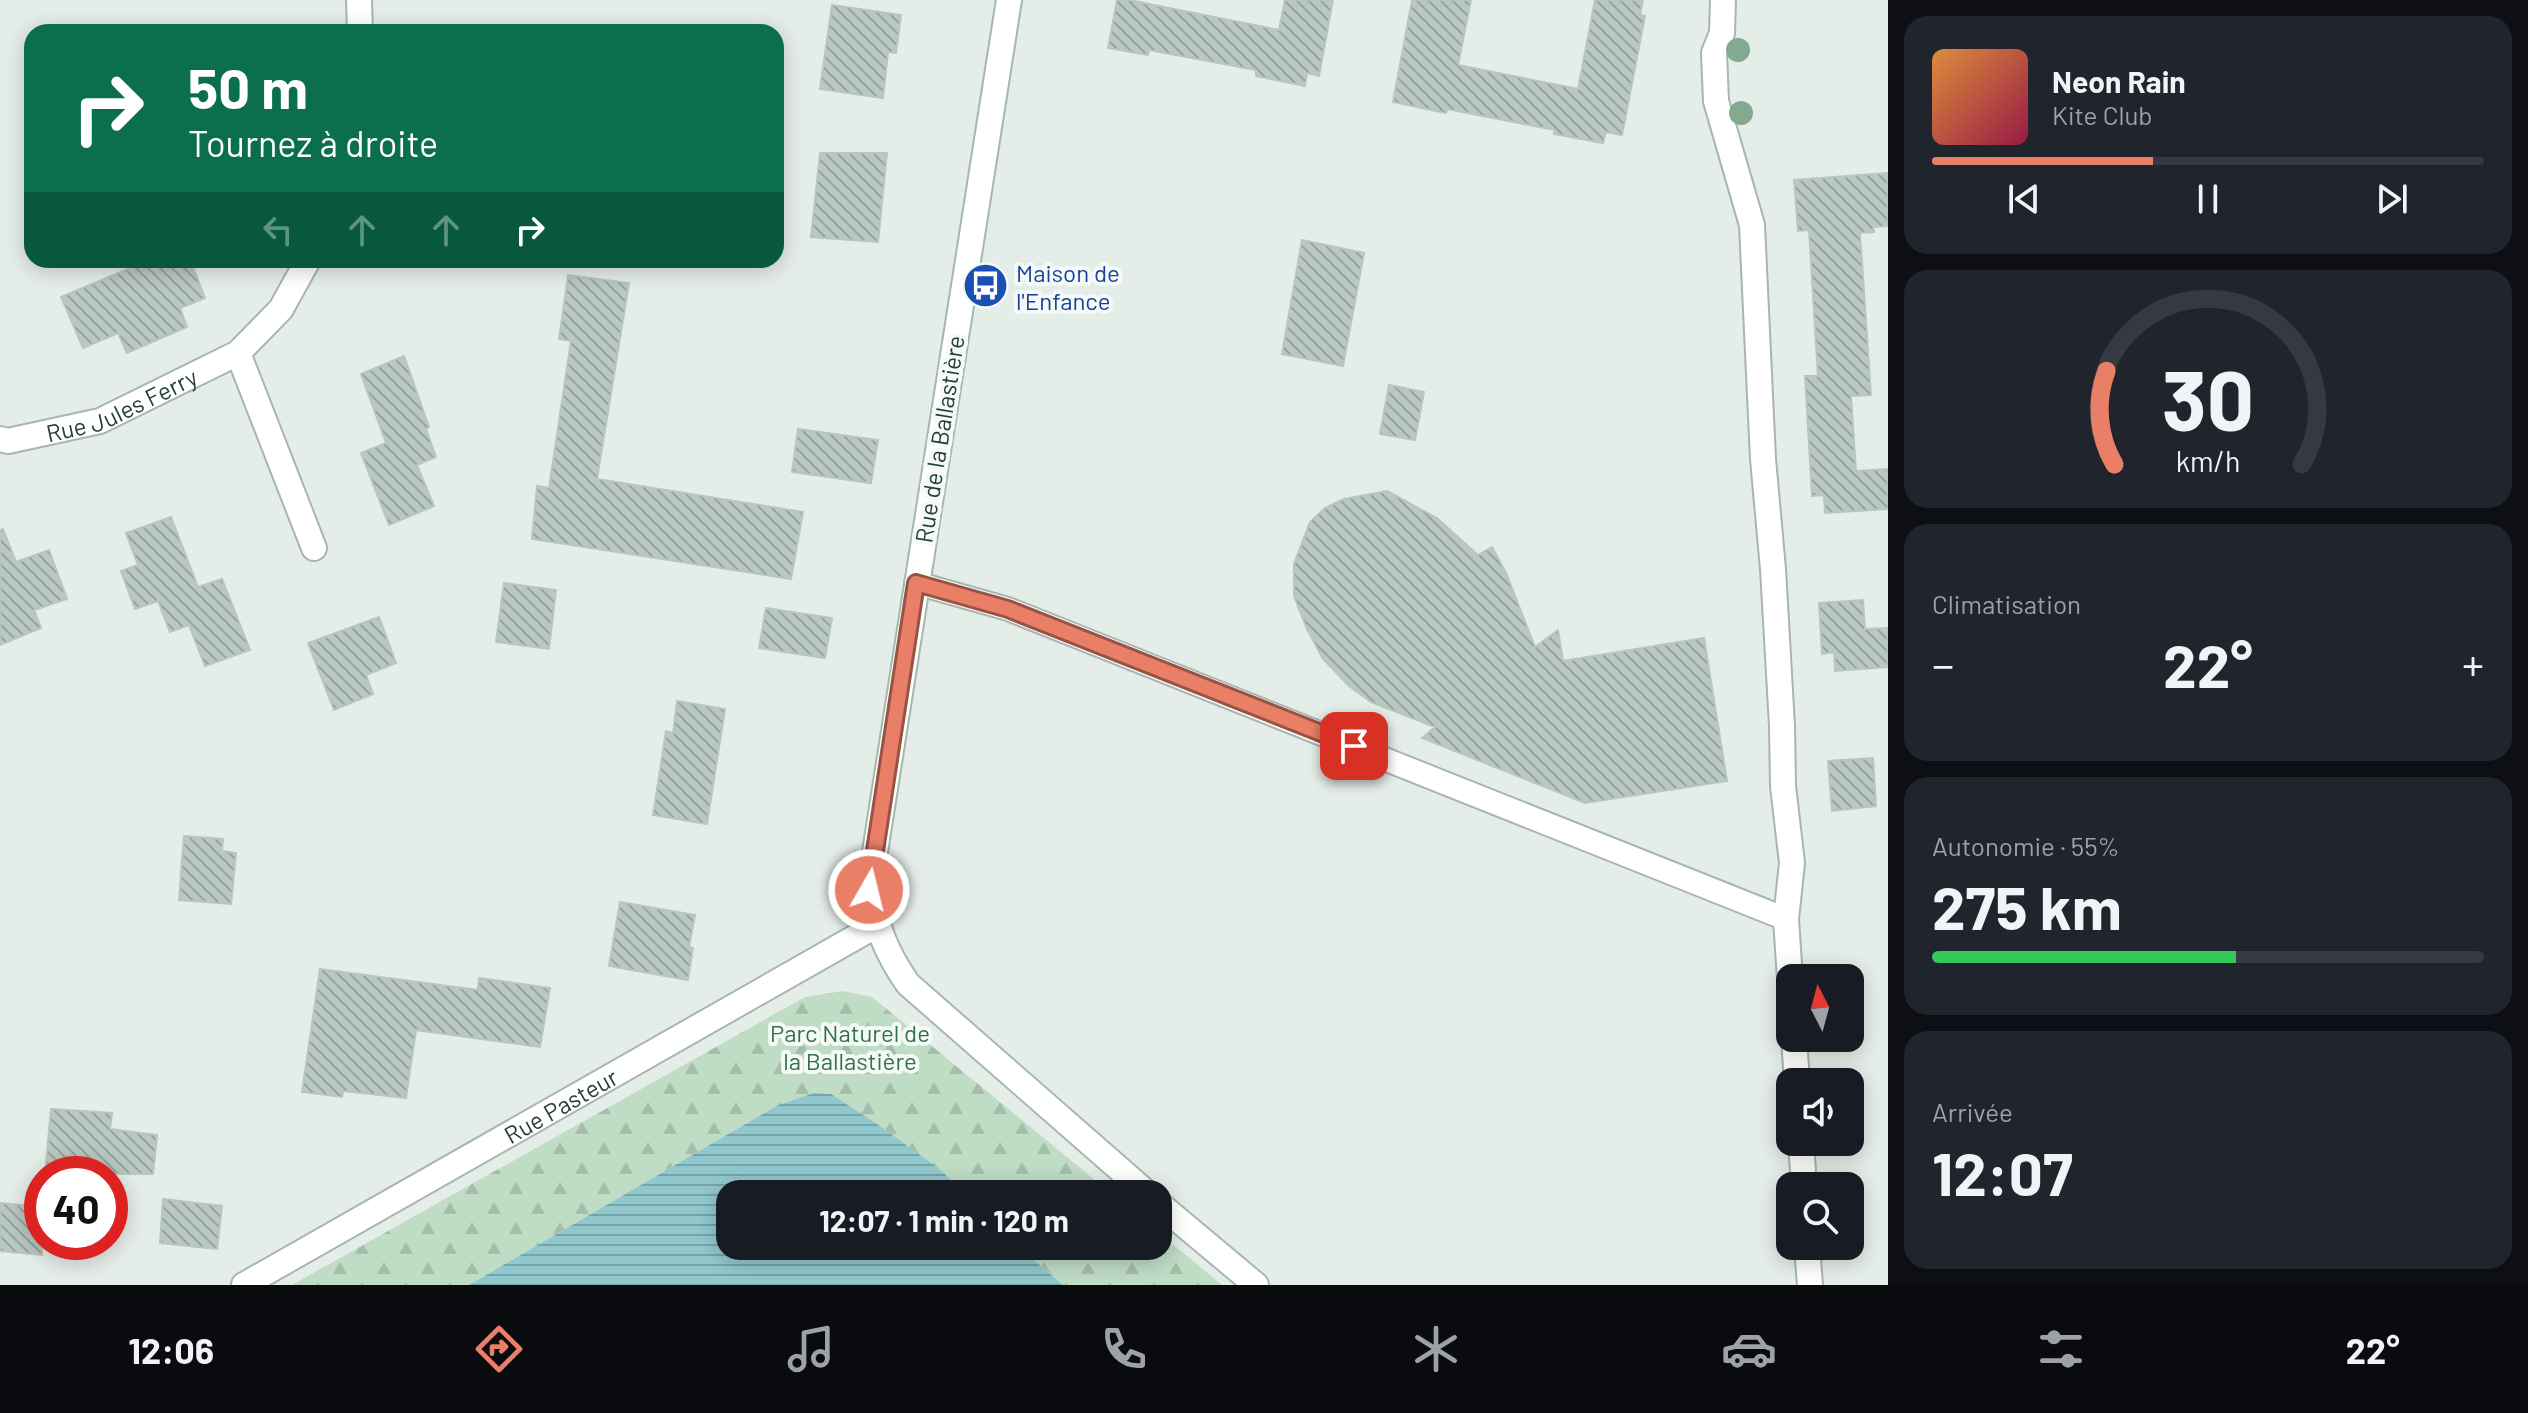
<!DOCTYPE html>
<html lang="fr">
<head>
<meta charset="utf-8">
<style>
  :root { --surface:#171b24; --page:#20242c; --text:#f1f3f6; --muted:#9ea1a6; --line:#363941; --accent:#e97f67 }
  body { margin:0; font-family:Barlow,sans-serif; background:var(--page); color:var(--text); height:100vh; display:flex; flex-direction:column; font-size:30px; white-space:nowrap }
  * { box-sizing:border-box; margin:0 }
  p { font-size:26px; color:var(--muted) }
  .icon { flex:none; width:44px; height:44px; fill:none; stroke:currentColor; stroke-width:2; stroke-linecap:round; stroke-linejoin:round }
  .map { position:relative; flex:1; overflow:hidden }
  .sheet { display:flex; flex-direction:column; gap:16px; padding:16px; background:#0d0f14; width:640px }
  .sheet>* { flex:none }
  .banner { position:absolute; left:24px; top:24px; width:760px; height:244px; border-radius:24px; box-shadow:0 4px 20px #0003; background:#0b6e4f; color:#fff; overflow:hidden }
  .needle { width:52px; rotate:354deg }
  .fabs { position:absolute; left:1776px; top:964px; display:grid; gap:16px }
  .fabs a { display:grid; place-items:center; width:88px; height:88px; border-radius:16px; background:var(--surface); box-shadow:0 4px 20px #0003; font-size:40px }
  .speed { position:absolute; left:24px; top:1156px; display:flex; gap:16px; font-size:40px; font-weight:700; text-align:center }
  .speed>* { display:grid; place-content:center; width:104px; height:104px; border-radius:50%; background:var(--surface); box-shadow:0 4px 20px #0003; line-height:1 }
  .speed .limit { border:12px solid #d22; background:#fff; color:#111 }
  .pin { position:absolute; display:grid; place-items:center; width:68px; height:68px; color:#fff; margin:-34px; border-radius:16px; box-shadow:0 4px 12px #0006 }
  .me { position:absolute; width:88px; margin:-44px; rotate:8deg; stroke-linejoin:round; filter:drop-shadow(0 0 6px #0008) }
  .turn { display:flex; align-items:center; gap:28px; height:168px; padding:0 32px; font-size:36px }
  .turn .icon { width:104px; height:104px; stroke-width:2.5 }
  .turn b { display:block; font-size:56px; line-height:68px }
  .lanes { display:flex; align-items:center; height:76px; padding:0 32px; background:#0003; justify-content:center; gap:40px; direction:ltr }
  .lanes .off { opacity:.35 }
  .big { font-size:60px; font-weight:700; line-height:1.1 }
  .sheet .widget { flex:1; display:flex; flex-direction:column; justify-content:center; gap:12px; min-width:0; padding:0 28px; border-radius:24px; background:var(--page) }
  .sheet .dial { align-items:center; gap:0 }
  .dial svg { height:208px; overflow:visible; fill:none; stroke:var(--line); stroke-width:7; stroke-linecap:round; text-anchor:middle }
  .dial text { fill:var(--text); stroke:none }
  .song { display:flex; align-items:center; gap:24px }
  .cover { width:96px; height:96px; border-radius:12px; background:linear-gradient(135deg,hsl(30 70% 55%),hsl(340 70% 35%)) }
  .played { height:8px; border-radius:4px; background:linear-gradient(90deg,var(--accent) 40%,var(--line) 40%) }
  .keys { display:flex; justify-content:space-around; direction:ltr }
  .heat { display:flex; justify-content:space-between; align-items:center; font-size:44px; direction:ltr }
  .charge { height:12px; border-radius:6px; background:linear-gradient(90deg,#34c759 55%,var(--line) 0) }
  .trip { position:absolute; left:716px; top:1180px; width:456px; height:80px; border-radius:24px; background:var(--surface); box-shadow:0 4px 20px #0003; font-weight:700; line-height:80px; text-align:center }
  .tabs { display:flex; height:128px; justify-content:space-around; align-items:center; background:#090b0e; color:var(--muted) }
  .tabs .icon { width:56px; height:56px }
  .tabs .active { color:var(--accent) }
  .tabs b { font-size:36px; color:var(--text) }
  main { display:flex; flex:1; min-height:0 }
  .map>svg:first-child { display:block }
  .forest { fill:url(#forest-firs) }
  .water { fill:url(#water-rules) }
  .building { fill:url(#building-back-hatch); stroke:#b7c6bf; stroke-width:2 }
  .lines { fill:none; stroke-linecap:round; stroke-linejoin:round }
  .lane-casing { stroke:#a8b5b0; stroke-width:26 }
  .street-casing { stroke:#a8b5b0; stroke-width:28 }
  .secondary-casing { stroke:#a4b8b0; stroke-width:28 }
  .lane { stroke:#fff; stroke-width:22 }
  .street { stroke:#fff; stroke-width:24 }
  .secondary { stroke:#fff; stroke-width:24 }
  .tree { fill:#83a990 }
  .route-casing { stroke:#975343; stroke-width:20 }
  .route { stroke:#e97f67; stroke-width:14 }
  .labels { text-anchor:middle; dominant-baseline:central; stroke-width:8; stroke-linejoin:round; paint-order:stroke }
  .transit-label { font-size:24px; fill:#164399; stroke:#f5f9f7; text-anchor:start }
  .street-label { font-size:24px; fill:#253e36; stroke:#f5f9f7 }
  .park-label { font-size:24px; fill:#327247; stroke:#f5f9f7 }
</style>
</head>
<body>
<main>
<div class="map">
<svg width="1888" height="1285" viewBox="0 0 1888 1285">
  <defs>
    <pattern id="forest-firs" width="22" height="20" patternUnits="userSpaceOnUse" patternTransform="scale(2)"><rect width="22" height="20" fill="#bfdcc5"/><path d="M5 1l3.5 6h-7zM16 11l3.5 6h-7z" fill="#a4beaa"/></pattern>
    <pattern id="water-rules" width="6" height="5" patternUnits="userSpaceOnUse" patternTransform="scale(2)"><rect width="6" height="5" fill="#91c8ce"/><path d="M0 2.5h6" fill="none" stroke="#76a4a8"/></pattern>
    <pattern id="building-back-hatch" width="6" height="6" patternUnits="userSpaceOnUse" patternTransform="scale(2)"><rect width="6" height="6" fill="#bac8c2"/><path d="M-1 5l2 2M0 0l6 6M5-1l2 2" fill="none" stroke="#97a49e"/></pattern>
  </defs>
  <rect width="100%" height="100%" fill="#e5ede9"/>
  <path class="forest" d="M843,991l29,6 240,197h-147l-23,-23 -128,-78 -36,12 -309,180h-177l513,-288z
    M1158,1232l64,53h-159l-45,-39h140z"/>
  <path class="water" d="M814,1093l17,1 49,32 62,45 23,23h-235v52h288l45,39h-594l309,-180z"/>
  <path class="building" d="M1117,0h12l150,30 6,-30h48l-14,76 -12,-3 -2,13 -49,-10v-6l-107,-20 -1,5 -40,-7z
    M1412,0h59l-13,65 120,24 17,-89h48l-3,15 5,1 -23,119 -16,-3 -3,11 -49,-9 1,-4 -108,-21 -1,4 -53,-11z
    M832,5l69,10 -5,38 -8,-1 -5,46 -63,-9z
    M820,153h67l-9,89 -67,-5z
    M1888,173v53l-15,1 1,5 -14,1 11,162 -20,1 5,75 32,-2v40l-63,4 -1,-18 -12,1 -7,-120h13l-9,-146 -11,1 -4,-51z
    M1302,240l62,13 -21,113 -61,-12z
    M149,260h41l15,38 -25,10 7,19 -60,26 -9,-20 -35,15 -22,-51z
    M568,275l61,8 -32,196 206,33 -12,67 -259,-40 5,-53 12,2 22,-147 -12,-2z
    M404,356l25,71 -3,2 10,28 -19,8 17,41 -45,19 -28,-72 25,-10 -25,-69z
    M1389,385l35,7 -9,48 -35,-6z
    M798,429l80,11 -7,43 -79,-11z
    M1387,491l50,27 41,37 14,-8 14,26 29,74 23,-17 5,31 141,-23 23,143 -142,22 -163,-65 13,-11 -64,-25 -22,-16 -26,-27 -16,-30 -13,-33v-32l16,-42 15,-14 19,-9z
    M171,517l27,70 24,-8 28,71 -45,16 -16,-41 -19,7 -12,-31 -23,8 -14,-38 17,-6 -12,-32z
    M3,529l13,33 33,-12 18,49 -33,11 7,18 -41,17v-115z
    M504,583l52,7 -7,59 -53,-7z
    M1863,600l2,29 23,-1v39l-53,4 -1,-19 -12,2 -3,-51z
    M766,608l66,10 -7,40 -66,-10z
    M379,617l17,46 -30,12 7,19 -39,16 -26,-67z
    M677,701l48,8 -18,115 -54,-9 13,-84 7,2z
    M1873,758l3,48 -44,5 -4,-50z
    M184,836l39,3 -1,12 14,2 -5,51 -52,-4z
    M620,902l75,13 -6,32 4,1 -5,32 -79,-14z
    M320,969l158,21 1,-12 71,10 -10,59 -124,-17 -10,68 -63,-7 -1,6 -40,-5z
    M51,1109l61,4 -2,16 47,6 -4,39h-108z
    M163,1199l59,7 -5,43 -57,-6z
    M0,1203l42,4v48l-42,-4z"/>
  <g class="lines">
    <defs>
      <path id="lane" d="M916,583l92,26 778,310"/>
      <g id="street">
        <path d="M359,0l1,32"/>
        <path d="M1723,0l-1,33 -8,20 2,48 36,124 11,234 10,110 9,157 1,60 9,77 -6,56 4,60"/>
        <path d="M238,353l76,195"/>
        <path id="s1" d="M0,439l8,2 92,-20 138,-68 43,-44 27,-49"/>
        <path d="M1794,1038l3,44"/>
        <path d="M1801,1142l3,44"/>
        <path d="M1807,1246l3,39"/>
        <path id="s2" d="M244,1285l633,-360"/>
      </g>
      <path id="secondary" d="M1009,0l-140,890c9,39 16,61 39,94l240,210
        M1158,1203l98,82"/>
    </defs>
    <use href="#lane" class="lane-casing"/>
    <use href="#street" class="street-casing"/>
    <use href="#secondary" class="secondary-casing"/>
    <use href="#lane" class="lane"/>
    <use href="#street" class="street"/>
    <use href="#secondary" class="secondary"/>
  </g>
  <g class="tree">
    <circle cx="1738" cy="50" r="12"/>
    <circle cx="1741" cy="113" r="12"/>
  </g>
  <g class="lines">
    <defs>
      <path id="route" d="M869,890l47,-307 92,26 346,137"/>
    </defs>
    <use href="#route" class="route-casing"/>
    <use href="#route" class="route"/>
  </g>
  <defs>
    <symbol id="bus-disc" viewBox="-11 -11 22 22"><circle r="9.5" fill="#1a4fb4" stroke="#f5f9f7"/><path d="M-5-6H5V4H4V6H2V4H-2V6H-4V4H-5ZM-3.5-4V0h7V-4ZM-3.5 1.2v1.5H-2V1.2ZM2 1.2v1.5H3.5V1.2Z" fill="#fff"/></symbol>
  </defs>
  <g fill-rule="evenodd">
    <use href="#bus-disc" x="960" y="260" width="51" height="51"/>
  </g>
  <g class="labels">
    <g class="transit-label">
      <text x="1016" y="272">Maison de<tspan x="1016" dy="28">l'Enfance</tspan></text>
    </g>
    <g class="street-label">
      <text stroke="none"><textPath href="#s1" startOffset="128">Rue Jules Ferry</textPath></text>
      <text transform="translate(939 439) rotate(-81)">Rue de la Ballastière</text>
      <text stroke="none"><textPath href="#s2" startOffset="364">Rue Pasteur</textPath></text>
    </g>
    <g class="park-label">
      <text x="850" y="1032">Parc Naturel de<tspan x="850" dy="28">la Ballastière</tspan></text>
    </g>
  </g>
</svg>
<div class="fabs">
<a><svg class="needle" viewBox="-14 -14 28 28"><path d="M0-13l5 13h-10z" fill="#e53935"/><path d="M0 13l5-13h-10z" fill="#9ea1a6"/></svg></a>
<a><svg class="icon" aria-label="sound" viewBox="0 0 24 24"><path d="M4 9h4l5-4v14l-5-4H4zM17 9q2 3 0 6"/></svg></a>
<a><svg class="icon" aria-label="search" viewBox="0 0 24 24"><circle cx="10" cy="10" r="6"/><path d="M15 15l6 6"/></svg></a>
</div>
<div class="speed"><div class="limit">40</div></div>
<div class="pin" style="left:1354px;top:746px;background:#d93025"><svg class="icon" aria-label="arrive" viewBox="0 0 24 24"><path d="M6 21V4h12l-3 4 3 4H6"/></svg></div>
<svg class="me" style="left:869px;top:890px" viewBox="-20 -20 40 40"><circle r="17" fill="#e97f67" stroke="#fff" stroke-width="3"/><path d="M0-11L8 9 0 5-8 9z" fill="#fff"/></svg>
<div class="trip">12:07 · 1 min · 120 m</div>
<div class="banner">
<div class="turn"><svg class="icon" aria-label="right" viewBox="0 0 24 24"><path d="M7 20v-9h11M14 6l5 5-5 5"/></svg><div><b>50 m</b>Tournez à droite</div></div>
<div class="lanes"><svg class="icon off" aria-label="left" viewBox="0 0 24 24"><path d="M17 20v-9H6M10 6l-5 5 5 5"/></svg><svg class="icon off" aria-label="ahead" viewBox="0 0 24 24"><path d="M12 20V5M6 11l6-6 6 6"/></svg><svg class="icon off" aria-label="ahead" viewBox="0 0 24 24"><path d="M12 20V5M6 11l6-6 6 6"/></svg><svg class="icon" aria-label="right" viewBox="0 0 24 24"><path d="M7 20v-9h11M14 6l5 5-5 5"/></svg></div>
</div>
</div>
<section class="sheet">
<div class="widget">
<div class="song"><i class="cover"></i><div><b>Neon Rain</b><p>Kite Club</p></div></div>
<div class="played"></div>
<div class="keys"><svg class="icon" aria-label="previous" viewBox="0 0 24 24"><path d="M18 5L8 12l10 7zM5 5v14"/></svg><svg class="icon" aria-label="pause" viewBox="0 0 24 24"><path d="M8 5v14M16 5v14"/></svg><svg class="icon" aria-label="next" viewBox="0 0 24 24"><path d="M6 5l10 7-10 7zM19 5v14"/></svg></div>
</div>
<div class="widget dial"><svg viewBox="0 0 100 80">
<path d="M14 69A42 42 0 1 1 86 69"/>
<path d="M14 69A42 42 0 0 1 11 33" stroke="#e97f67"/>
<text x="50" y="56" font-size="32" font-weight="700">30</text>
<text x="50" y="72" font-size="11">km/h</text>
</svg></div>
<div class="widget"><p>Climatisation</p>
<div class="heat"><a>−</a><b class="big">22°</b><a>+</a></div>
</div>
<div class="widget"><p>Autonomie · 55%</p><b class="big">275 km</b><div class="charge"></div></div>
<div class="widget"><p>Arrivée</p><b class="big">12:07</b></div>
</section>
</main>
<nav class="tabs">
<b>12:06</b>
<svg class="icon active" aria-label="directions" viewBox="0 0 24 24"><path d="M12 3l9 9-9 9-9-9zM9 14v-3h6M13 9l2 2-2 2"/></svg>
<svg class="icon" aria-label="music" viewBox="0 0 24 24"><path d="M9 18V5l10-2v13"/><circle cx="6" cy="18" r="3"/><circle cx="16" cy="16" r="3"/></svg>
<svg class="icon" aria-label="phone" viewBox="0 0 24 24"><path d="M5 4h4l2 5-3 2q2 4 5 5l2-3 5 2v4C11 20 4 13 5 4z"/></svg>
<svg class="icon" aria-label="climate" viewBox="0 0 24 24"><path d="M12 3v18M4 7l16 10M4 17L20 7"/></svg>
<svg class="icon" aria-label="car" viewBox="0 0 24 24"><path d="M5 17H2v-5l4-1 3-4h7l3 4 3 1v5h-3M9 17h6M6 11h13"/><circle cx="7" cy="17" r="2"/><circle cx="17" cy="17" r="2"/></svg>
<svg class="icon" aria-label="filters" viewBox="0 0 24 24"><path d="M4 7h16M4 17h16"/><circle cx="9" cy="7" r="2"/><circle cx="15" cy="17" r="2"/></svg>
<b>22°</b>
</nav>
</body>
</html>
